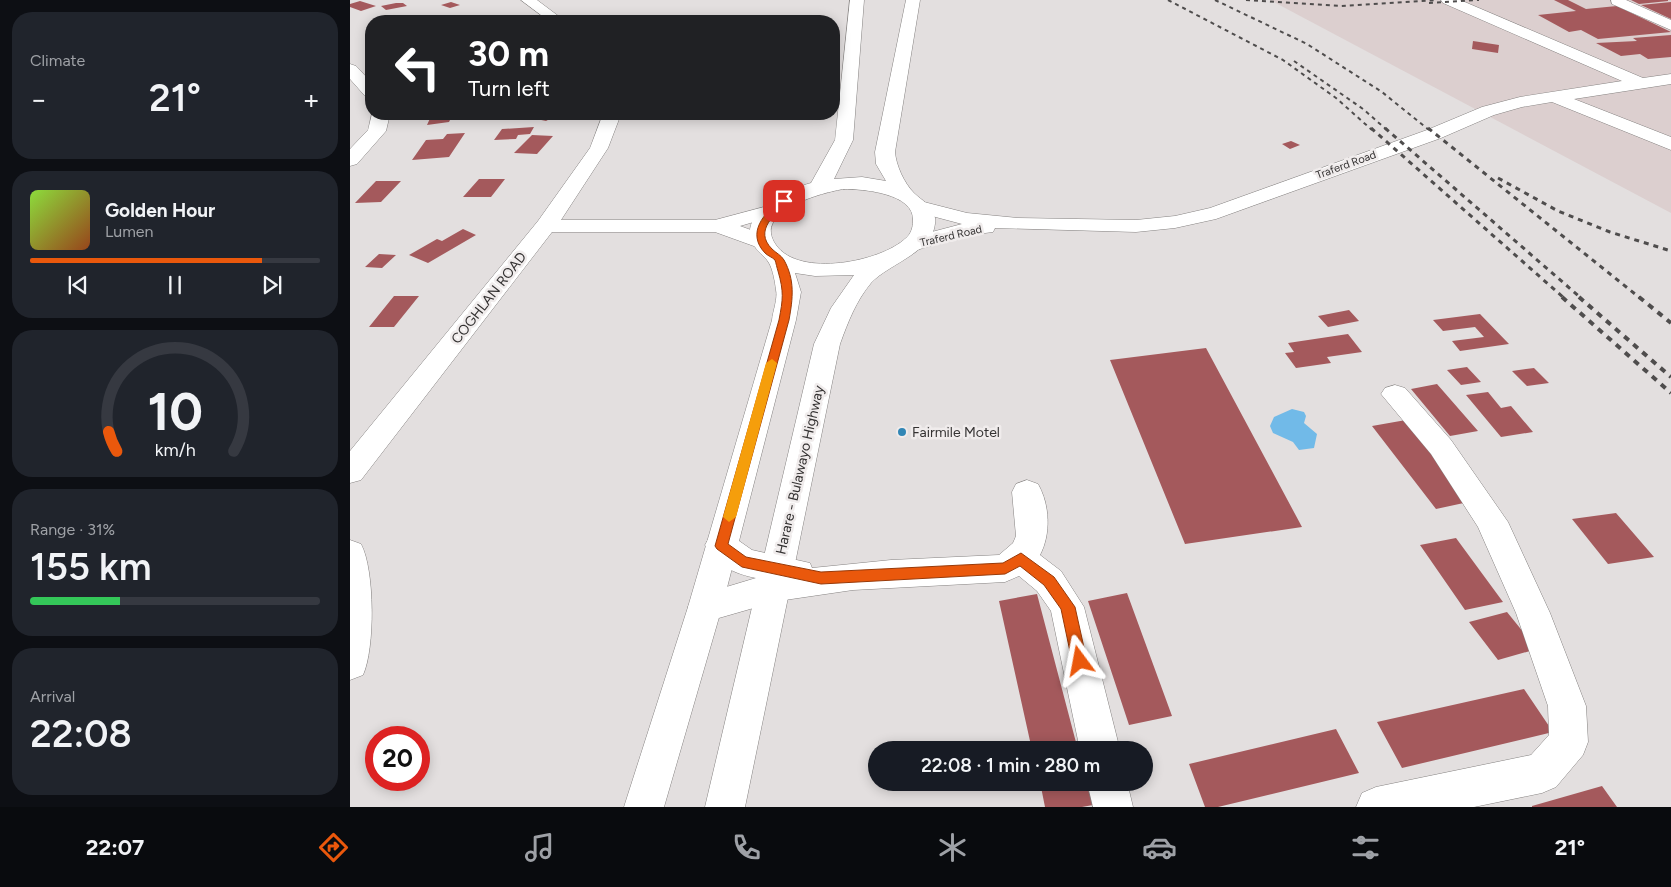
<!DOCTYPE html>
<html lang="en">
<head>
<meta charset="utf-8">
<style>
  :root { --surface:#171b24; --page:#20242c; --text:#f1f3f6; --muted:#9ea1a6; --line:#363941; --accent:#ea580c }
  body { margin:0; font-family:Figtree,sans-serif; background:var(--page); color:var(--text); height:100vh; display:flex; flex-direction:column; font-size:19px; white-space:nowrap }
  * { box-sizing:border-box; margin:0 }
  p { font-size:16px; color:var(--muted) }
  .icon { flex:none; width:28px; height:28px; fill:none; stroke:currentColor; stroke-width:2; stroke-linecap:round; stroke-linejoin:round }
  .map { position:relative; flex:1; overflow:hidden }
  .side { display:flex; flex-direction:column; gap:12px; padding:12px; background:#0d0f14; width:350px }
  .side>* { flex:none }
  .guide { position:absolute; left:15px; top:15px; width:475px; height:105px; border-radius:20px; box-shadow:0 2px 12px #0003; background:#202124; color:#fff; overflow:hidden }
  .speed { position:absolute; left:15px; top:726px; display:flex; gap:10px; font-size:25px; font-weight:700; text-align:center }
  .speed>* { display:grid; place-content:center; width:65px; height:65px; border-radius:50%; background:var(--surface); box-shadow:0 2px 12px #0003; line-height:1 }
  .speed .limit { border:8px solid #d22; background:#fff; color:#111 }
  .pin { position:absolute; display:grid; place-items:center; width:42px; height:42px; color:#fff; margin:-21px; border-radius:10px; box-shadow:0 2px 8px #0006 }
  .me { position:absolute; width:55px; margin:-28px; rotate:347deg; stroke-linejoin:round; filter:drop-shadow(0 0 4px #0008) }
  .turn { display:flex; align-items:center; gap:18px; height:105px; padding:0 20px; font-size:22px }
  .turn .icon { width:65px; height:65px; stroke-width:2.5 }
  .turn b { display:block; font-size:35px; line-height:42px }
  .big { font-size:38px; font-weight:600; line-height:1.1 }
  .side .widget { flex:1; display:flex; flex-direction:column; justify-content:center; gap:8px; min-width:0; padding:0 18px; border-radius:20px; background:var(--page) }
  .side .dial { align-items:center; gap:0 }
  .dial svg { height:130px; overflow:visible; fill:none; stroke:var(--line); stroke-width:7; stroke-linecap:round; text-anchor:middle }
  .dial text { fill:var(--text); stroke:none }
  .song { display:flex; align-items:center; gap:15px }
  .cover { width:60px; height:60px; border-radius:8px; background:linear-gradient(135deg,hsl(90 70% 55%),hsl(20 70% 35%)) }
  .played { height:5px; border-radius:2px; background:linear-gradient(90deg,var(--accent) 80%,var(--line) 80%) }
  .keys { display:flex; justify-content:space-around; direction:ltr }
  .heat { display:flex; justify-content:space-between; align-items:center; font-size:28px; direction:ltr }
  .charge { height:8px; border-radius:4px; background:linear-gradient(90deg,#34c759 31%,var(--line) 0) }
  .trip { position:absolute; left:518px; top:741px; width:285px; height:50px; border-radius:25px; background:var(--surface); box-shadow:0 2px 12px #0003; font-weight:600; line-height:50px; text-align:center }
  .menu { display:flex; height:80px; justify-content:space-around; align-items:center; background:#090b0e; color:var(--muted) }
  .menu .icon { width:35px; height:35px }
  .menu .on { color:var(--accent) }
  .menu b { font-size:22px; color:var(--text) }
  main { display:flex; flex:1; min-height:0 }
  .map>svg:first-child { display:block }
  .built { fill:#dccfcf }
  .water { fill:#71bae8 }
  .building { fill:#a4595c }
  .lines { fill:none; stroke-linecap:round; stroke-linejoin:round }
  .minor-casing { stroke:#858281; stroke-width:1 }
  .highway-casing { stroke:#858281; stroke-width:1 }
  .minor { fill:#fff; fill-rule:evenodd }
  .highway { fill:#fff; fill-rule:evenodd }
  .rail-far2 { stroke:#4f4d4d; stroke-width:2; stroke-dasharray:4 4; stroke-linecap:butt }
  .rail-far1 { stroke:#4f4d4d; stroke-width:3; stroke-dasharray:5 5; stroke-linecap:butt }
  .rail { stroke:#4f4d4d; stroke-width:4; stroke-dasharray:6 6; stroke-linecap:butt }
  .route { fill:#ea580c; stroke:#983908 }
  .slow { fill:#f59e0b }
  .poi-dot { fill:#3186b5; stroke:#f0ecec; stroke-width:2 }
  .labels { text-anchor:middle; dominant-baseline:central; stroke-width:5; stroke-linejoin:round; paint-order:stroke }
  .far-street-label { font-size:11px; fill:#343232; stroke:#f0ecec }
  .street-label { font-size:14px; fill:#343232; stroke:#f0ecec }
  .poi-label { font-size:14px; fill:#343232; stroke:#f0ecec; text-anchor:start }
</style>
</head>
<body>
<main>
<section class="side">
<div class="widget"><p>Climate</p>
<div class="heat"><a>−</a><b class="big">21°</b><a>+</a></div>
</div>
<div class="widget">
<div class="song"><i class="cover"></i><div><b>Golden Hour</b><p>Lumen</p></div></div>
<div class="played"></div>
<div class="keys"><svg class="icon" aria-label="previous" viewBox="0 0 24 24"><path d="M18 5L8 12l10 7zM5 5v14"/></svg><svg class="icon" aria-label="pause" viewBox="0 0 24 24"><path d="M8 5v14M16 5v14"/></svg><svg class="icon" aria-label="next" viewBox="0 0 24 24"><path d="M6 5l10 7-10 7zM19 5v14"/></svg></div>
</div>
<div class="widget dial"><svg viewBox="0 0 100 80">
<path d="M14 69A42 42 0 1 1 86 69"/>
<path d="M14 69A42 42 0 0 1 9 57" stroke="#ea580c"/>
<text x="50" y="56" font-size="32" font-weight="700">10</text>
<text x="50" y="72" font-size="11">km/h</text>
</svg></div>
<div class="widget"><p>Range · 31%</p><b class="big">155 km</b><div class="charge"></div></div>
<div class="widget"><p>Arrival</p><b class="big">22:08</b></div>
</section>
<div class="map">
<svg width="1321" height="807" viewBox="0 0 1321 807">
  <rect width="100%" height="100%" fill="#e3dfdf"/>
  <path class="built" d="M920,0h401v213z"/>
  <path class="water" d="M942,409l12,3 2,4 -2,7 13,11 -3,14 -15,2 -6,-8 -20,-9 -3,-7 4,-9z"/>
  <path class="building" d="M1204,0h14l18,9 31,-3 54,26 -73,7 -17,-9 -12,2 -31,-17 38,-4z
    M1281,0h37v1l-29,3z
    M10,1l16,5 -15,5 -11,-4v-3z
    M101,2l9,3 -10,3 -9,-3z
    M1321,2v17l-30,-14z
    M46,3h7l4,3 -21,4 -5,-4z
    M143,15l8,5 -31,1z
    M1321,35v22l-23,2 -8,-5 -19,2 -25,-13 41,-2 -4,-3z
    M1123,41l26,4 -1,8 -26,-4z
    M82,114h21l-4,8 -22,3z
    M183,114h26l-13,7 -19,-4z
    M184,127l-4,7 -12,1 -2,4 -22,1 8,-11z
    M115,133l-16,24 -37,3 14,-20 17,-1 4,-5z
    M182,135l21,1 -16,18 -23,-1z
    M941,141l9,4 -10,4 -8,-5z
    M129,179h26l-14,18h-28z
    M26,181h25l-20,21 -26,1z
    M113,229l13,6 -48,28 -19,-8 28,-16 5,2z
    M29,254l17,1 -14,13 -17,-1z
    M44,296h25l-25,31h-25z
    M999,310l10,11 -31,6 -10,-11z
    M1130,314l29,30 -49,7 -8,-10 32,-4 -9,-10 -32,4 -10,-11z
    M998,334l14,18 -35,5 4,6 -35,5 -11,-15 9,-1 -6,-9z
    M856,348l96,179 -117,17 -75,-184z
    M1117,367l14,15 -20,3 -14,-15z
    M1184,368l15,15 -22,3 -15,-15z
    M1087,384l41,47 -28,5 -39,-47z
    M1138,392l13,16 10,-2 22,26 -32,5 -35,-42z
    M1056,420l67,81 -37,8 -64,-83z
    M1266,513l38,44 -46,7 -36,-45z
    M1106,538l47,64 -38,8 -45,-65z
    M777,593l45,123 -43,9 -41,-124z
    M687,594l41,156h-46l-33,-149z
    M1157,612l30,37 -39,11 -29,-38z
    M1174,689l29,43 -151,36 -25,-46z
    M986,729l23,44 -141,34h-13l-16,-43z
    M690,782h47l6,23 -11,2h-37z
    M1252,786l15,21h-85v-1z"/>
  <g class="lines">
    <defs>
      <path id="minor" d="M171,0h16l28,21h-16z
        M1091,0h19l183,78 28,-4v10l-97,15 97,38v13l-119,-48 -30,5 -28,8 -53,23 -225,81 -41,9 -39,4 -141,-4 -2,4 -24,3 -56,16 -8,-2 -3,-5 3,-5 57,-15 -49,-13 -3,-4 3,-4 7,-2 47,12 51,5 118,2 39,-4 35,-8 217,-78 55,-23 38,-10 102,-16 -179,-78z
        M1261,0h15l45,20v10l-59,-26z
        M0,64l6,2 15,16v15l-6,-1 -15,-17z
        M22,114h18l-4,17 -29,33 -7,2v-17l18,-19z
        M253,114h18l-13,34 -47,72h154l56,-15 7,2 4,4 -4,4 -38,11 30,11 3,5 -3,5 -8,2 -47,-17h-163l-191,248 -11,3v-32l188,-230 52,-73z
        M1045,385l10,3 46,52 57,82 42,91 36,93 2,36 -5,13 -27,32 -14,6 -68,14h-118l6,-14 14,-6 155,-32 18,-20 -1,-29 -32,-93 -38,-86 -47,-73 -50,-60 4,-6z
        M677,480l11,4c12,21 13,50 2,71l21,16 23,36 36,143h-40l-29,-139 -14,-20 -18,-15 -14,6 -152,8 -75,11 -73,21 -12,-5 -5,-10 5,-10 63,-19c-21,-4 -41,-13 -51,-33l5,-9 11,-4 11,4 20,14 58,13 2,5 79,-8 108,-5 14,-12 3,-7 -4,-44 4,-8z
        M0,540l11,4c14,26 14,105 2,131l-13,5z
        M737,782h40l6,25h-40z"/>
      <path id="highway" d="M500,0h14l-11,140 -19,39 28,-2 24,4 -10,-17 -1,-12 31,-152h14l-25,152c1,13 9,31 19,41 8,8 19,12 21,25 3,33 -46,45 -64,65 -15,18 -23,39 -31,61l-95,463h-40l109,-463 17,-36 23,-33 -39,1 -20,-3 6,19 -5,28 -74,287 -58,200h-40l64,-200 84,-287c1,-9 6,-22 4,-30 -1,-8 -3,-20 -7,-27 -4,-7 -13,-12 -17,-21 -13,-30 37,-53 59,-59l24,-43zM494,189c18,0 71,4 69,32 0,6 -2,13 -7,17 -25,24 -107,40 -130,7 -25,-34 48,-53 68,-56z"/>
    </defs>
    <use href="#minor" class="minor-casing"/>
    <use href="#highway" class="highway-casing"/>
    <use href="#minor" class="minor"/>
    <use href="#highway" class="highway"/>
    <path class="rail-far2" d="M818,0l115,60 53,38 36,32
      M865,0l92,44 75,48 47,38
      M896,0l95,6 95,-6
      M1079,3l50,-3
      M944,61l69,48 24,21"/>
    <path class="rail-far1" d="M1021,128l193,170
      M1035,128l196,170
      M1078,128l212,170
      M1148,178l60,33 52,21 61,19"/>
    <path class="rail" d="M1212,297l109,96
      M1229,297l92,80
      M1289,297l32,26"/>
  </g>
  <path class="route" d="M431,200l7,1c-12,13 -35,29 -16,48 4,4 9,6 12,11 11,20 9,38 5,60l-61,224 18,13 75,15 182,-9 18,-10 33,24 21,30 12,54 -2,4 -5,2 -6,-2 -2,-4 -11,-52 -17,-24 -24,-19 -15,8 -184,10 -79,-17 -25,-18 -2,-3 64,-226c4,-21 5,-28 -1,-49 -1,-3 -2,-8 -3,-11 -3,-3 -7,-4 -10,-7 -19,-20 -1,-40 16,-53z"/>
  <path class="slow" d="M422,359l5,4 -41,154 -7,5 -6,-5 43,-154z"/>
  <circle class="poi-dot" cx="552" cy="432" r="5"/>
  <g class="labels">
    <g class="far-street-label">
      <text transform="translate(996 165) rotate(-20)">Traferd Road</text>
      <text transform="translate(601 236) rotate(-13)">Traferd Road</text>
    </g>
    <g class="street-label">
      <text transform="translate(139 298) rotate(-52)">COGHLAN ROAD</text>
      <text transform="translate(450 470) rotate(-77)">Harare - Bulawayo Highway</text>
    </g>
    <g class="poi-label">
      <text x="562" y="432">Fairmile Motel</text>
    </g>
  </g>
</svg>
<div class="speed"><div class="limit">20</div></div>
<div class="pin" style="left:434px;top:201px;background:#d93025"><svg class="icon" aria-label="arrive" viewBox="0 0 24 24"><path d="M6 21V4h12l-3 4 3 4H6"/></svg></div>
<svg class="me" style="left:730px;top:661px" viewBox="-20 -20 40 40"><path d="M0-17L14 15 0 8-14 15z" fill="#ea580c" stroke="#fff" stroke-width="4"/></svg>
<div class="trip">22:08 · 1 min · 280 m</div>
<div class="guide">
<div class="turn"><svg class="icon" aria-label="left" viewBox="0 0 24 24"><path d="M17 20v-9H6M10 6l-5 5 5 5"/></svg><div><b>30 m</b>Turn left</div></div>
</div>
</div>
</main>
<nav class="menu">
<b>22:07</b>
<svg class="icon on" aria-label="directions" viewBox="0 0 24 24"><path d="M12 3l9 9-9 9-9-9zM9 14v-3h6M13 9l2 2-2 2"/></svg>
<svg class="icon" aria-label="music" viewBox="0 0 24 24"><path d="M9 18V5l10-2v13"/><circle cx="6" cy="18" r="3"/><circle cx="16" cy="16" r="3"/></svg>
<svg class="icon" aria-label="phone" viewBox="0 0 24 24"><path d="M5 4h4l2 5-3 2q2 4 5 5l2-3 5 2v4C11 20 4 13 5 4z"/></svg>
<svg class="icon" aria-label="climate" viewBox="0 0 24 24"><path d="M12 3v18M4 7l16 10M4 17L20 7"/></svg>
<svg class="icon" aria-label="car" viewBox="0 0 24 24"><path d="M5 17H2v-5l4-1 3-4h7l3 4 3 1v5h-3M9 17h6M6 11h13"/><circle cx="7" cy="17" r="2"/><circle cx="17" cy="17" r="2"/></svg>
<svg class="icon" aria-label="filters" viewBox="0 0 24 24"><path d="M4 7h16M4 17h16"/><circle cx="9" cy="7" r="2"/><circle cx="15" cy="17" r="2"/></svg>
<b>21°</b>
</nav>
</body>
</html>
